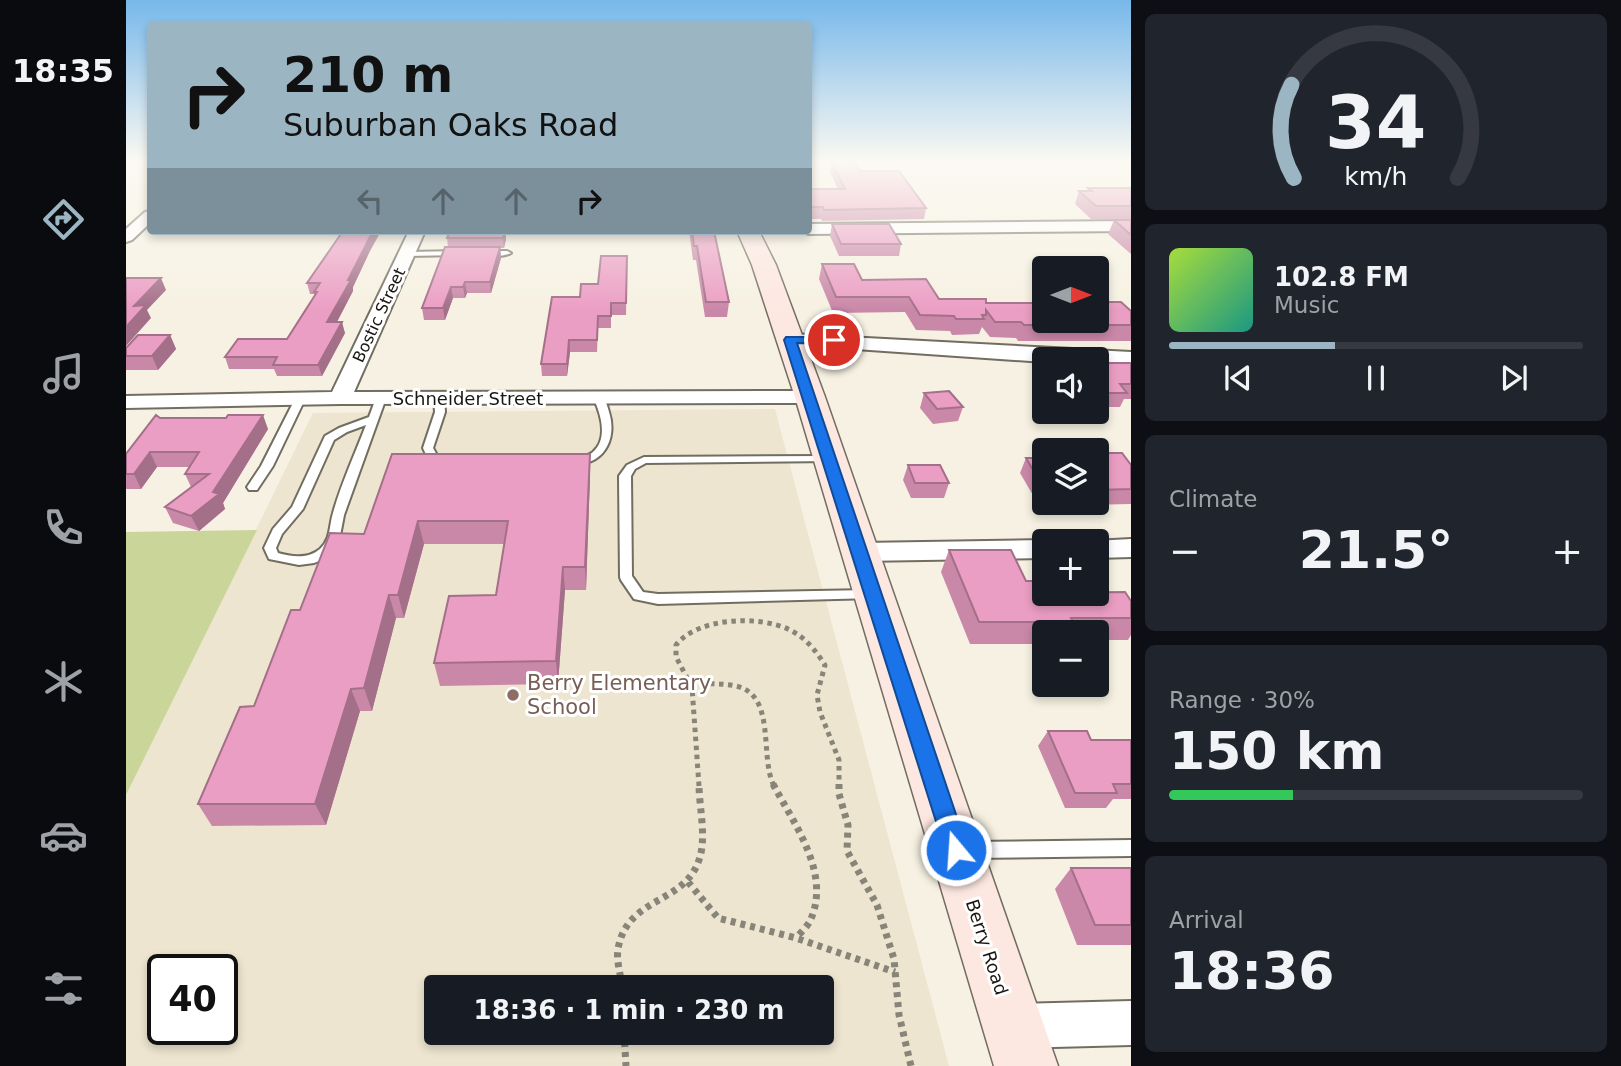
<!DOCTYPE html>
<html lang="en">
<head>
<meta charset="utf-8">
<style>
  :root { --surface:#171b24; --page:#20242c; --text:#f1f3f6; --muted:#9ea1a6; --line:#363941; --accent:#9bb5c3 }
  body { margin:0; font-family:"DejaVu Sans",sans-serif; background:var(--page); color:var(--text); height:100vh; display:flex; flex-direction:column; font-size:26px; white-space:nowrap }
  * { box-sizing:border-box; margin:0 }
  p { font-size:23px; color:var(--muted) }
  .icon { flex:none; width:38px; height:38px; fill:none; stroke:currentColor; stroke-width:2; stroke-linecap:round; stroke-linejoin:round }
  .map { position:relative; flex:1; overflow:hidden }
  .side { display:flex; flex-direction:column; gap:14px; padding:14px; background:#0d0f14; width:490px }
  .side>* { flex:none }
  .banner { position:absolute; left:21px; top:21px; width:665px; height:214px; border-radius:7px; box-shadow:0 4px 10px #0003; background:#9bb5c3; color:#111; overflow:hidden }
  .needle { width:46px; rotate:90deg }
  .fabs { position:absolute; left:906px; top:256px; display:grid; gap:14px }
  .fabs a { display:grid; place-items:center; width:77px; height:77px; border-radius:7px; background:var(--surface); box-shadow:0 4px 10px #0003; font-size:35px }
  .speed { position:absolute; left:21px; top:954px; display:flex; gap:14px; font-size:35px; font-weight:700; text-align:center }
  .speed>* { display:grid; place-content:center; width:91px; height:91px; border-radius:50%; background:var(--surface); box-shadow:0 4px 10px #0003; line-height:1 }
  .speed .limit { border:4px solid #111; border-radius:10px; background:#fff; color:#111 }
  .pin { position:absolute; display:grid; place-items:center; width:60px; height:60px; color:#fff; margin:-30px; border:4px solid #fff; border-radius:50%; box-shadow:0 2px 7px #0007 }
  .me { position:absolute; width:77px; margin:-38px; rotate:342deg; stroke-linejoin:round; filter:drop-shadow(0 0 5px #0008) }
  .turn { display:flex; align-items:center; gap:24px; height:147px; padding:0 21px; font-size:32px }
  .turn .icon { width:91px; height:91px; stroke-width:2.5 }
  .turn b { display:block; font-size:49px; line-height:60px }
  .lanes { display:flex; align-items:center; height:66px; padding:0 21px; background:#0003; justify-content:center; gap:35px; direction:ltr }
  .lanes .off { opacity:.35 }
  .big { font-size:52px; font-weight:700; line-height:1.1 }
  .side .tile { flex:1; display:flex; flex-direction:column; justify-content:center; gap:10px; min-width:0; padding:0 24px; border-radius:10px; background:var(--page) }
  .side .dial { align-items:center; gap:0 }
  .dial svg { height:182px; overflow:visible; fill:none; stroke:var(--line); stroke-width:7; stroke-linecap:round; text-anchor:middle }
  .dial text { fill:var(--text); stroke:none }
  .song { display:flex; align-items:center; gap:21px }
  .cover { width:84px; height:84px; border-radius:10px; background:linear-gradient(135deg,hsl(80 70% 55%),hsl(170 70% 35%)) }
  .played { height:7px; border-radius:4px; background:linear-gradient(90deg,var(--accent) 40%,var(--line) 40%) }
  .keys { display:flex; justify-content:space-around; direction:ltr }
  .heat { display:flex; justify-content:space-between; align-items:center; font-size:38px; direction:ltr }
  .charge { height:10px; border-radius:5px; background:linear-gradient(90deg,#34c759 30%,var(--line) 0) }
  .trip { position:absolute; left:298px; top:975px; width:410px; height:70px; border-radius:7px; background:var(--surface); box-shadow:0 4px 10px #0003; font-weight:700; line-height:70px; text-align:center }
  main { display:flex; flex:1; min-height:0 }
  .tabs { display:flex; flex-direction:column; width:126px; justify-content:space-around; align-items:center; background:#090b0e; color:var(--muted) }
  .tabs .icon { width:49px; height:49px }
  .tabs .current { color:var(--accent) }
  .tabs b { font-size:32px; color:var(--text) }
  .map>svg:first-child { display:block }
  .built { fill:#ede5cf; fill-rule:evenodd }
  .green { fill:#cad59a }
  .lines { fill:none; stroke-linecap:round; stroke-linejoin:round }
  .lane-casing { stroke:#726d61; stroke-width:4 }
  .street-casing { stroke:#726d61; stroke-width:4 }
  .secondary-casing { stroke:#726d61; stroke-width:3 }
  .path-far1 { stroke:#87847a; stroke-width:5; stroke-dasharray:4.5 4.5; stroke-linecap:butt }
  .path { stroke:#87847a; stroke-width:7; stroke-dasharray:5 5; stroke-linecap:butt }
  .lane { fill:#fff; fill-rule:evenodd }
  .street { fill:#fff; fill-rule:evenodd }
  .secondary { fill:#fde7e1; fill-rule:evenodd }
  .wall { fill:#ca88a9 }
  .shaded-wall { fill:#a46f89 }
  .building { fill:#eb9ec4; stroke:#a46f89; stroke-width:2 }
  .route { fill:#1a73e8; stroke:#114b97; stroke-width:2 }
  .education-dot { fill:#8d6e63; stroke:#fff; stroke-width:2.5 }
  .labels { text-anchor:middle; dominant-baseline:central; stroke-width:6; stroke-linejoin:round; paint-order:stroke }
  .far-street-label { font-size:16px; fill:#181611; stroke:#fff }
  .street-label { font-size:18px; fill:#181611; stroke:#fff }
  .near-education-label { font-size:21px; fill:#785e54; stroke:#fff; text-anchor:start }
</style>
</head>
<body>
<main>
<nav class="tabs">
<b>18:35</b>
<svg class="icon current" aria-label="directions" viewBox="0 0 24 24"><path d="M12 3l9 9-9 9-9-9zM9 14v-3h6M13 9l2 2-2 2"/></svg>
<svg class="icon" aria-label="music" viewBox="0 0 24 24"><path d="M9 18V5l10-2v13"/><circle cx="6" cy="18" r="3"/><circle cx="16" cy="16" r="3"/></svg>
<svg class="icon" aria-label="phone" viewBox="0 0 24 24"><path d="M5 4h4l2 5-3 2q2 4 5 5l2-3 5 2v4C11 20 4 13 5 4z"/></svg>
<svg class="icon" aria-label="climate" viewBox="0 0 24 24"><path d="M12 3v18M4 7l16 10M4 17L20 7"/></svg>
<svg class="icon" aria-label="car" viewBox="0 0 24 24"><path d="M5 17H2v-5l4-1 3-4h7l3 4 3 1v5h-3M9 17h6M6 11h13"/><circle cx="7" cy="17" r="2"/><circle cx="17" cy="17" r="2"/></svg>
<svg class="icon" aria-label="filters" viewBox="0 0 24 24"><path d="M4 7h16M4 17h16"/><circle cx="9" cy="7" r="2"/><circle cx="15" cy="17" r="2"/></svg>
</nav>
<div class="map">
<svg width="1005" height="1066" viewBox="0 0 1005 1066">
  <rect width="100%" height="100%" fill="#f6f1e2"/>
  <path class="built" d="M649,409l174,657h-823v-271l187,-382zM37,970h59v59h-59zM310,987h385v45h-385z"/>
  <path class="green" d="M131,530l-131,265v-263z"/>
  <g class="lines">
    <defs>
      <path id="lane" d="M333,251l4,2 -1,2 -55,1 -4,-2 4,-2z
        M355,251h26l4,2c-7,4 -24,4 -31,0z
        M472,394c7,4 9,10 11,18 9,28 -7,56 -38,51l-2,-2 2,-2c8,-2 16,-2 22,-7 16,-14 7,-40 0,-55z
        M255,395l5,3 -42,117 -5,26 -7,11 -8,7 -10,4 -15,2 -30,-6 -5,-11 9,-19 19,-22 33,-71 14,-8 30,-11 7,-19zM240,425c-11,29 -25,59 -33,88 -4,13 -2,26 -13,36 -12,10 -28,8 -42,4l-2,-5 6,-14 21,-25 31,-69 13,-8z
        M313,395l5,3 1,14 -12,36 5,9 9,6 -6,3 -12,-5 -6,-13 12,-36 -1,-14z
        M174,396l5,3 -32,67 -16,24h-8l-2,-3 14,-21 34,-67z
        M704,456l4,1 2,2 -2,2 -188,2 -11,6 -4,7 1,100 11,16 15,2 211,-4 5,2 2,3 -2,3 -216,6 -24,-5 -13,-19 -1,-3 -1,-101 8,-11 17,-8z
        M1005,840v16l-164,2 -6,-2 -3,-6 3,-6 6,-2z"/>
      <path id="street" d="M24,211v12l-18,17 -6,2v-13l19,-17z
        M1005,221v10l-323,3 -6,-3h6v-7z
        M283,231h16l-71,161 456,-1 8,1 3,5 -3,5 -8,1 -470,1 -214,4v-12l206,-4z
        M664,334l341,18v12h-34v-5h-52v3l-262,-18 -3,-4 3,-4z
        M1005,539v18l-34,1v-17h-3z
        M919,540l3,1h-3v17l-184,3 -10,-2 -3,-7 3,-7 10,-2z
        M1005,1001v44l-118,3 -16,-6 -6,-16 6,-16 16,-6z"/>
      <path id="secondary" d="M611,231h22l17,34 49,132 233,669h-64l-199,-669 -43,-132z"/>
    </defs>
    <use href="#lane" class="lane-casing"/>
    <use href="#street" class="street-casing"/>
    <use href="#secondary" class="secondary-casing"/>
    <path class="path-far1" d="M566,683c14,1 30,0 44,3 41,9 23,71 38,100
      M573,786l-7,-99 -16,-30v-12c22,-28 84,-30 114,-15 16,8 26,21 35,35l-8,30 3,17 19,48v26"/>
    <path class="path" d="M647,784c21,40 59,90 37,137 -3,6 -10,12 -14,17
      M713,784v10l9,31 -1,26 30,54 17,54 5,56 12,51
      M562,882l30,36 78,20 99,34
      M496,987c-1,-12 -6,-26 -4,-38 9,-53 66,-44 81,-89 8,-22 0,-53 0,-76
      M498,1032l2,34"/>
    <use href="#lane" class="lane"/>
    <use href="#street" class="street"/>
    <use href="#secondary" class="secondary"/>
  </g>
  <path class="wall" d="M705,161l29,10 66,37 -2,11 -102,2 -1,-2h-13v-30h30l-8,-17z
    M962,188h43v31h-40l-16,-15 4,-13h8z
    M988,220h17v34l-23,-20z
    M706,224l69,20 -2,12h-60l-9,-20z
    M324,231h55l1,8 -2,9h-4l1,10 -10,35h-24l-2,5h-12l-8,22h-21l-2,-12 26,-61 -1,-9z
    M563,231h25l15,71 -2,15h-22l-9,-57h-3z
    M243,253l-16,34v4l-16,31 8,11 -23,43h-45l-3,-7h-45l-4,-12 62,-18 28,-43 -1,-2h-4l-3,-11z
    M501,256l-1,59h-15v13h-13l-1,24h-27l-3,24h-25l-1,-12 39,-67 18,-13z
    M696,264l40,16 77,19 47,4 145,8v30h-113l-2,-3 -26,-1 -8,-10 -3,7 -27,1 -2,-4 -34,-1 -11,-18 -72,1 -14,-34z
    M44,335l6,14 -18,21h-32v-22z
    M971,363h34v36h-7l-4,8h-23z
    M919,368v15l-4,-6z
    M798,393l39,14 -5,14 -25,3 -13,-16z
    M34,418l108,11 -45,74 2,6 -26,22 -26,-8 -8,-16 26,-20 -6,-13 4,-7h-32l-16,22h-15v-35z
    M972,453l33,12v39l-48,1 -2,4h-40l-21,-36 6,-15h19v44h52v-46z
    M782,465l41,18 -5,15h-33l-8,-18z
    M464,476l-4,114h-21l-7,94 -118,2 -6,-23 62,-68 8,-51h-80l-20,74h-8l-24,93h-12l-34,114 -114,1 -14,-22 56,-98 46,-96 64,-76z
    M823,550l77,31 19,12 86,8v34l-3,5h-31v-8h-52v31l-9,-19h-66l-29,-72z
    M922,731l43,9h40v59h-18l-7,9h-41l-27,-62z
    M945,868h60v77h-54l-22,-56z"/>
  <path class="shaded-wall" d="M247,231h8l-12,22 -16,34v4l-22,42 -4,-11z
    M379,231l1,8 -2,9 -1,-10z
    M374,247l1,11 -10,35 -1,-11z
    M35,278l5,12 -19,20 4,8 -25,28v-19l8,-21z
    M339,282l2,11 -2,5 -2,-11z
    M325,287l2,11 -8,22 -2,-12z
    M216,322l3,11 -23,43 -4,-11z
    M44,335l6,14 -18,21 -6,-14z
    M443,340l1,12 -3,24v-12z
    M137,415l5,14 -45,74 2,6 -26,22 -8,-15z
    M24,452l7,15 -16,22 -7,-15z
    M464,454v22l-4,114 -1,-23z
    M292,521l6,23 -20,74 -6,-23z
    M437,567l2,23 -7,94 -2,-23z
    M263,595l7,23 -24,93 -8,-23z
    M225,689l9,22 -34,114 -11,-21z"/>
  <path class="building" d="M705,161h22l7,10h39l27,37 -102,2 -1,-3h-15v-18h37z
    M962,188h43v18h-35l-17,-15h13z
    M988,220h17v15z
    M706,224h57l12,20h-60z
    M217,231h30l-25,49h3l-24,42h15l-24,43h-45l4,-8h-52l13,-18h49l30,-47h-3l6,-9h-13z
    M324,231h55l-2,7h-56z
    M566,231h22l15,71h-23l-9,-56h-3z
    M319,247h55l-10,35h-25l-2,5h-12l-8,21h-21z
    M475,256h26l-1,47h-15v13h-13l-1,24h-28l-2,24h-26l11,-67h28l1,-13h17z
    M696,264h32l8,16 64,-1 13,20h47v4h59v17h52v-18h24l10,9v14h-107l-3,-3h-26l-9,-12v5h-4l2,4h-28l-2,-3 -34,-1 -11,-18h-73z
    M0,278h35l-27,28 12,-1 -20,22z
    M12,335h32l-18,21h-26v-8z
    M971,363h34v21h-11l7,9h-24l-6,-7z
    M823,391l14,16 -26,2 -13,-16z
    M30,415l4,3h66l2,-3h35l-50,77 6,2 -28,22 -26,-9 44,-33h-24l14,-22h-49l-16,22h-8v-20z
    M972,453h24l9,12v24l-34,1v-32h5z
    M266,454h198l-5,113h-22l-7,94 -122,2 15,-67 47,-1 12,-74h-90l-20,74h-9l-25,93 -13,1 -36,115h-117l42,-97 14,-1 37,-96h9l30,-77 34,1z
    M900,458h19v32z
    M782,465h32l9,18h-34z
    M823,550h62l15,31h19v12l80,-1 6,9v17h-60l7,14h-26l-5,-10h-68z
    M922,731h39l4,9h40v44h-18l4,9h-42z
    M945,868h60v57h-36z"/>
  <linearGradient id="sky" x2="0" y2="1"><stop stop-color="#77b8ea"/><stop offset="0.52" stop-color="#fbf9f2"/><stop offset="1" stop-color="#fbf9f2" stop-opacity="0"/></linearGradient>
  <rect width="1005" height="310" fill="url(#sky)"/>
  <path class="route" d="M660,337h48l6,3 -6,4 -37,-1 171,507 -4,8 -8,3 -8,-3 -3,-8 -161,-510z"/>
  <circle class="education-dot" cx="387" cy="695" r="7"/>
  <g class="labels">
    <g class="far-street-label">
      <text transform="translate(253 315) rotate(-65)">Bostic Street</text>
    </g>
    <g class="street-label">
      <text x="342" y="398">Schneider Street</text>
      <text transform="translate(861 947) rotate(72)">Berry Road</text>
    </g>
    <g class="near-education-label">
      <text x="401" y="683">Berry Elementary<tspan x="401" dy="24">School</tspan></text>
    </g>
  </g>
</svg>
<div class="fabs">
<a><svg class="needle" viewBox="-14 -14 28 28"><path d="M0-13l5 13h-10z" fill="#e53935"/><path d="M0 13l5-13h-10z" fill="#9ea1a6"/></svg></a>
<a><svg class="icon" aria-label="sound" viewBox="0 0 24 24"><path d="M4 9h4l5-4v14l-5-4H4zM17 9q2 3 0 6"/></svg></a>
<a><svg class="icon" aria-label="layers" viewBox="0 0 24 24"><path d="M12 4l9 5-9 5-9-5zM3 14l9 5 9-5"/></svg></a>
<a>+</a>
<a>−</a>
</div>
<div class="speed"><div class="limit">40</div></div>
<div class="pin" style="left:708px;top:340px;background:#d93025"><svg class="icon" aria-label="arrive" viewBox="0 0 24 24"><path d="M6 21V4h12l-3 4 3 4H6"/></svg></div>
<svg class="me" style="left:830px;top:850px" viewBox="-20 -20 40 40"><circle r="17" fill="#1a73e8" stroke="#fff" stroke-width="3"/><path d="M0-11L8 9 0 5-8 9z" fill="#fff"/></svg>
<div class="trip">18:36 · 1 min · 230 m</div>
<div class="banner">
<div class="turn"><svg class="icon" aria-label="right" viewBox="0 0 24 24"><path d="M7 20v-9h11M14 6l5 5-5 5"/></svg><div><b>210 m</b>Suburban Oaks Road</div></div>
<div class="lanes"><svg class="icon off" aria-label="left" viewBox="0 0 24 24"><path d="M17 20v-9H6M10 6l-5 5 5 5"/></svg><svg class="icon off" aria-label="ahead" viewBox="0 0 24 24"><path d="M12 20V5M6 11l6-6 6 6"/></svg><svg class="icon off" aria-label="ahead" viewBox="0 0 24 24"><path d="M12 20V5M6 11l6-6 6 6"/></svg><svg class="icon" aria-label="right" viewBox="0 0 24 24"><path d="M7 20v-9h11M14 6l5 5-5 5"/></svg></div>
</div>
</div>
<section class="side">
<div class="tile dial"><svg viewBox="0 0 100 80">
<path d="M14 69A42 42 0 1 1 86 69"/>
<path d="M14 69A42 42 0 0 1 13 28" stroke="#9bb5c3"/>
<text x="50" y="56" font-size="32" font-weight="700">34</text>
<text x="50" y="72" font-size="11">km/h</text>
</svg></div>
<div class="tile">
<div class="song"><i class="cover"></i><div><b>102.8 FM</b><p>Music</p></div></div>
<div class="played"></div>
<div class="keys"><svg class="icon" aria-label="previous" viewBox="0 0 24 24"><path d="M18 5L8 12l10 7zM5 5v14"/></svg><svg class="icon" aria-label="pause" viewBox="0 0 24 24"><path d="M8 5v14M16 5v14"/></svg><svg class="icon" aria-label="next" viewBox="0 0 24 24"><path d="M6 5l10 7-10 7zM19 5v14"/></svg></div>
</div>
<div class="tile"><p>Climate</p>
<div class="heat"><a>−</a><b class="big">21.5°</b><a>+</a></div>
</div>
<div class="tile"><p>Range · 30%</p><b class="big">150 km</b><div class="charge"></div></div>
<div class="tile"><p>Arrival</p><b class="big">18:36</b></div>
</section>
</main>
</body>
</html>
